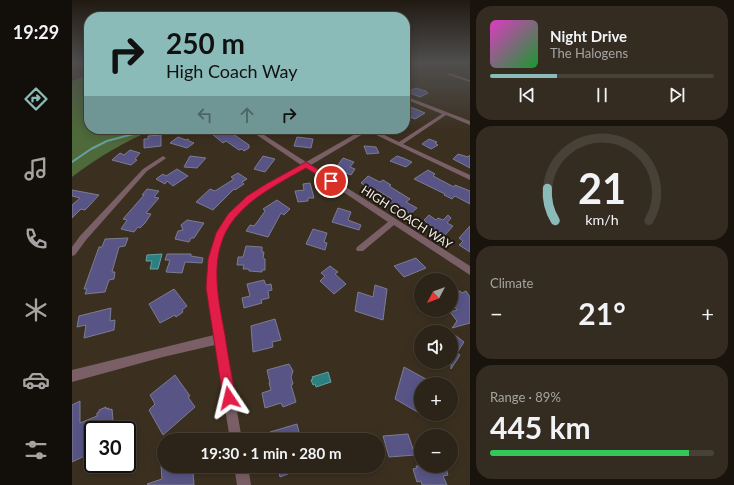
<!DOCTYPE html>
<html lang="en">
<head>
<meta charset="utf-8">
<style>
  :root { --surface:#2c2418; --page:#342c21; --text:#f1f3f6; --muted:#a6a4a2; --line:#484137; --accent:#8bbbb9 }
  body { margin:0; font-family:Lato,sans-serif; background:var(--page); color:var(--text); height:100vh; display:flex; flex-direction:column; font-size:15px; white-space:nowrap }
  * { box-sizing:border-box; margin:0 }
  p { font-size:13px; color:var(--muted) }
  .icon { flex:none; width:22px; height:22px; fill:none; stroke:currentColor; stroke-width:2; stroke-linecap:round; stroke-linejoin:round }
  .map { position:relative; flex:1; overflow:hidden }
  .sheet { display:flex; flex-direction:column; gap:6px; padding:6px; background:#18140d; width:264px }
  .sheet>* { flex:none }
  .hud { position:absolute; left:12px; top:12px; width:326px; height:122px; border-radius:16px; box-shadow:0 2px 10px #0003,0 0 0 1px var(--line); background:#8bbbb9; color:#111; overflow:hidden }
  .needle { width:26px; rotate:229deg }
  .tools { position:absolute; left:342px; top:273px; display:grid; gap:8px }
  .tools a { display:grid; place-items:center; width:44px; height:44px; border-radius:50%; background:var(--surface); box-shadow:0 2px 10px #0003,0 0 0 1px var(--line); font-size:20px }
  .speed { position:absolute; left:12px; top:421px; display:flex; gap:8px; font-size:20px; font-weight:700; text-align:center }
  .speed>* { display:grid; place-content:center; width:52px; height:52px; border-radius:50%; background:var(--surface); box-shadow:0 2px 10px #0003,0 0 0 1px var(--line); line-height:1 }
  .speed .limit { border:2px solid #111; border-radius:6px; background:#fff; color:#111 }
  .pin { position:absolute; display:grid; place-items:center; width:34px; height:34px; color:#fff; margin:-17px; border:2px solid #fff; border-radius:50%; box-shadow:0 1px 4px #0007 }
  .me { position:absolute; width:44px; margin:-22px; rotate:350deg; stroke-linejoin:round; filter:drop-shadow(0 0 3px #0008) }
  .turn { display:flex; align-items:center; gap:14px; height:84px; padding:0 16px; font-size:18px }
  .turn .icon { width:52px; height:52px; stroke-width:2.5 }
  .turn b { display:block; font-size:28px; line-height:34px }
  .lanes { display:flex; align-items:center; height:38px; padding:0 16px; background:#0003; justify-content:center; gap:20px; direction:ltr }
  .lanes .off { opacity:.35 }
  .big { font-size:30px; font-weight:700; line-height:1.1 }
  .sheet .tile { flex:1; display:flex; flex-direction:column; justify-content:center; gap:6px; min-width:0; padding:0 14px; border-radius:16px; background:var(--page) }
  .sheet .dial { align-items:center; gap:0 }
  .dial svg { height:104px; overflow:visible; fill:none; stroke:var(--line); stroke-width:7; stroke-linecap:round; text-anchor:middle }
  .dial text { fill:var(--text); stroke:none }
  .song { display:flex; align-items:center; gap:12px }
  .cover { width:48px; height:48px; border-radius:6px; background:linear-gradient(135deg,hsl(310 70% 55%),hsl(130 70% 35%)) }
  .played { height:4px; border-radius:2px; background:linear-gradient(90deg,var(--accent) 30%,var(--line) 30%) }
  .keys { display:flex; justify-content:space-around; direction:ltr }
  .heat { display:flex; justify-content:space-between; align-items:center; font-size:22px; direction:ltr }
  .charge { height:6px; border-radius:3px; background:linear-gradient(90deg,#34c759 89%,var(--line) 0) }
  .trip { position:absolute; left:85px; top:433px; width:228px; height:40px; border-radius:20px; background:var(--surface); box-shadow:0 2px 10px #0003,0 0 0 1px var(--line); font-weight:700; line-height:40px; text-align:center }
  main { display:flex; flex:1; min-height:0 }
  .tab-bar { display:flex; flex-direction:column; width:72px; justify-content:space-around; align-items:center; background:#120e0a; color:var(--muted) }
  .tab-bar .icon { width:28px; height:28px }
  .tab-bar .on { color:var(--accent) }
  .tab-bar b { font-size:18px; color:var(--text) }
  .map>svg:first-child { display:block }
  .forest { fill:#4e693a }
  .water { fill:#2d8082; stroke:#68a09f }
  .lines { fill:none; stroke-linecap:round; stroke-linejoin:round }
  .stream { stroke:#68a09f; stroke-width:2 }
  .building { fill:#585586; stroke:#7c7c90 }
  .minor { fill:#7a6066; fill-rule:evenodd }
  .route { fill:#e11d48; stroke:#92132f }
  .labels { text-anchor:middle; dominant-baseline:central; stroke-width:4; stroke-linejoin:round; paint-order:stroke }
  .street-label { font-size:12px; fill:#f3ece2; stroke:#1e1912 }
</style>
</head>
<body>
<main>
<nav class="tab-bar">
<b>19:29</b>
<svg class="icon on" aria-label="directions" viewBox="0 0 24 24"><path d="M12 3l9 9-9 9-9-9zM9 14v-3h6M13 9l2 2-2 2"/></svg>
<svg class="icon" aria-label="music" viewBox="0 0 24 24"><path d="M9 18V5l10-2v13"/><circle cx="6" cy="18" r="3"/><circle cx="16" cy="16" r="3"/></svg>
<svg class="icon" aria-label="phone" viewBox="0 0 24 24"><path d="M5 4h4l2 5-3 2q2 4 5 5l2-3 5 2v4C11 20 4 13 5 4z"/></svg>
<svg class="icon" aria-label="climate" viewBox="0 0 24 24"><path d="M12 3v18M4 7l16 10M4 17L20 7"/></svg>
<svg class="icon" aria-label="car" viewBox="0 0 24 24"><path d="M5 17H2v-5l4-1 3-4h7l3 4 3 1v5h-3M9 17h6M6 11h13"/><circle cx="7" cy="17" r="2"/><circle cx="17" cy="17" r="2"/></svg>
<svg class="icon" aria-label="filters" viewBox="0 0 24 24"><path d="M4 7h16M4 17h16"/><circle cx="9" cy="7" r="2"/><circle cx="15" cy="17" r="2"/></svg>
</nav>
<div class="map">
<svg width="398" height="485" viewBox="0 0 398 485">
  <rect width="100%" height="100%" fill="#3b3020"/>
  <path class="forest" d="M17,74v55h65c-30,13 -56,28 -82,48v-96z"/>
  <path class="water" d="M90,254l-4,15h-8l2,-8h-6l1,-6z
    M256,372l3,10 -15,5 -1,-3 -2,1 -2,-5 2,-1 -1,-2z"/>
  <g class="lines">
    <path class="stream" d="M0,162l19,-13 16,-8 45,-12"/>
  </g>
  <path class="building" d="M344,88l10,3 2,2 -8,4 -13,-5z
    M333,105l13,5 7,3 -10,6 -10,-4z
    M134,129h20l23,16v3l-5,3 -2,-2 -3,1 -13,-9 -3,2z
    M89,135v11l-17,2v-9h4v-3z
    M106,137l8,3 2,-1 1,2 5,2 -7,5 -17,-5z
    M225,137l16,2 -2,9 -17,-2z
    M357,139l8,3 -2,1 3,2 -7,4 -9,-5z
    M292,146l12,1 3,6 -12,1z
    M58,150l10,3 -5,6 2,1 -6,5 -19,-5 8,-7 4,2z
    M386,154l10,3 2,-2v13l-17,-9z
    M118,156l16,2 -9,10 -13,-1z
    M191,156l12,3 -10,13 -11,-3z
    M325,156l6,2 9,4 -6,5 -16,-6z
    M271,158l11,4 -4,5 5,2 -4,6 -16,-6z
    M105,169l11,7 -15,10 -6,-5 -2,3 -9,-5 7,-5 3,2z
    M356,170l7,4 -2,2 21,11 1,-2 15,6v13l-15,-8 -3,3 -8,-4 1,-1 -31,-15z
    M166,173l9,6 -5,3 2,2 -9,6 -1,-1 -21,21 -17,-8 14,-13 5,2 19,-12 -3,-2z
    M296,176l12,6 3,-2 8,5 -2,1 21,13 -4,3 11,6 -7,6 -19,-10 -2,-3 3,-2 -17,-10 -3,1 -11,-7z
    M238,183l4,15h-6v3l-10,1 -3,-11 9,-1 -1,-6z
    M75,189l12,2 -5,6 5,1 -13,15 5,1 -6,9 -5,5 -2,-1 -4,5 -13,-3 6,-9 -4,-1 21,-24h-2z
    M0,190l27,5 -11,12 -3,3 -4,-1 -9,9v-13l8,-7 -8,-2z
    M205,200l13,9 -6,6 -3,-2 -13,24 -22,-6 4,-6 4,1 4,-5 7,-10 -2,-2z
    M266,208l13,4 -3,8 13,5 -2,5 -27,-8z
    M357,215l7,5 2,-2 5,2 5,-5 3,3 -4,5 6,3 -8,9 -6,-2 -15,-13z
    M115,220l17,3 -10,15h-3l-2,4 -14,-3 3,-8 5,-1 -2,-5z
    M398,226v26l-11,-7 4,-4 -4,-3z
    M241,229l14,4 -3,9 3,1 -2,7 -19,-6z
    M56,238l-3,8 -6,1 -7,25h3l-1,7 -5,1 -4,12 -20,2 2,-5h-3l15,-42h3l3,-8z
    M174,246l16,1v5h2l-1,6 2,1v11h-3v2l-13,-1v-2h-6l1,-4h-7l1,-8h5z
    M95,254h24v2l12,2 -1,5 -17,-1 -3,11 -16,-1 4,-12h-5z
    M344,258l10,10 -22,9 -10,-11z
    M258,266l8,6 -3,2 11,10 -12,10 -14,-13 5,-5 -4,-3z
    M192,280l2,5 5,-1 1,6 -4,1 1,7 -8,2 1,3 -18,5 -2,-10 8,-2 -3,-12z
    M303,285l12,4 -4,31 -28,-9 3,-19 15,5z
    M102,289l13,17 -5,4 1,2 -7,5 -1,-2 -15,8 -11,-19z
    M388,291l2,2 4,-2 4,6v26l-18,5 5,-7 -7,-9 7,-2 -6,-9v-8z
    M39,308l-1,13 5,-1 -1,10 -30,8 2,-13 -9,2 2,-11z
    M203,319l6,21 -9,2 1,5 -20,5 -2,-26z
    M379,332l13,10 -7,11 3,2 -9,14z
    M217,364l4,7 -2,6 2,7 -2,1 5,17 -13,5 -2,-4 -16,5 -3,-15 9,-3 -2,-7h1l-3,-13z
    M332,367l31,17h-14v30l-26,-15z
    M103,375l15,21 -2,1 7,10 -32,28 -14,-25 6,-6 -5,-9z
    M8,401v22l17,-7v-3l2,-1v-2l7,-3v2l3,-1v2l3,-1 1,11 -3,1 1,9h-18v22l-21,10v-57z
    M225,424l4,16h-29l-2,-8z
    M336,434l7,21 -26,2 -6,-21z
    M89,466h48v2l-16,4 1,13h-46l-1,-1 15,-5z
    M206,466h30l-28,11z
    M344,466h29l3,9 -5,1 4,9h-25l-1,-4 -4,1 -4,-13 4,-1z"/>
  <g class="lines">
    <path class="minor" d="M377,73l21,7v2l-22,-7z
      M333,96l65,25v4l-24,-10 -43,29 67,31v5l-102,-49 -57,34 159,101v9l-76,-50 -31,26h-6l-1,-2 1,-2 31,-25 -82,-55 -54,33 -18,18 -9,15 -9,26v29l26,152h-12l-15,-95 -52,12 -91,25v-12l142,-35c-3,-16 -7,-33 -7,-48 -1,-73 39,-91 94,-122l-53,-36h7l51,33 58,-33h8l27,13 43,-28 -37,-15z
      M91,156l3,2 -1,1 -18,12 -61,69 -11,15 -3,1v-9l8,-11 63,-67z
      M162,466h14l3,19h-14z"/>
  </g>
  <linearGradient id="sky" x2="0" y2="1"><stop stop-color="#201a12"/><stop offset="0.48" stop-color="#4f4e4e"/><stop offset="1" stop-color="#4f4e4e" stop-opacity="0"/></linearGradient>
  <rect width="398" height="130" fill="url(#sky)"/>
  <path class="route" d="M234,162l28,17v3h-5l-23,-14c-25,14 -53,28 -71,50 -28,34 -17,79 -10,117 3,21 7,42 11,63l-2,5 -5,2 -4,-2 -2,-5 -17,-110 2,-29 8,-26 12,-19 19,-18 19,-12z"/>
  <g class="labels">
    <g class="street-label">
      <text transform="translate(335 217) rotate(33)">HIGH COACH WAY</text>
    </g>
  </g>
</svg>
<div class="tools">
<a><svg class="needle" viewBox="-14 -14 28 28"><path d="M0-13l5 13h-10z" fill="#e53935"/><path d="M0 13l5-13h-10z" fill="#a6a4a2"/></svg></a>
<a><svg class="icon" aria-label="sound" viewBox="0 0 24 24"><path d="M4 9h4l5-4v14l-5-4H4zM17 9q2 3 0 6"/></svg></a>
<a>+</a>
<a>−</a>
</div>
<div class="speed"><div class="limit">30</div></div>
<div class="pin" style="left:259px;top:181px;background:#d93025"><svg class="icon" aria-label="arrive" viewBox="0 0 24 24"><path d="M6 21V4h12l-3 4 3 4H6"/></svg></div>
<svg class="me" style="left:157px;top:398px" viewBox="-20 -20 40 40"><path d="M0-17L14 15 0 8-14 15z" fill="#e11d48" stroke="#fff" stroke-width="4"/></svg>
<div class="trip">19:30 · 1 min · 280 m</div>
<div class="hud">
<div class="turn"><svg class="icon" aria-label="right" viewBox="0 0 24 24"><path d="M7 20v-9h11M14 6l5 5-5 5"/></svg><div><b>250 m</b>High Coach Way</div></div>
<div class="lanes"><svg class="icon off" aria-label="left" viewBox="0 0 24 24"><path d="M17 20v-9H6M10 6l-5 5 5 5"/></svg><svg class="icon off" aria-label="ahead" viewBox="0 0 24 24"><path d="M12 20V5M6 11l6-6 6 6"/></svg><svg class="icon" aria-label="right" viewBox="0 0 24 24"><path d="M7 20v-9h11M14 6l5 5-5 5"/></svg></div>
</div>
</div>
<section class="sheet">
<div class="tile">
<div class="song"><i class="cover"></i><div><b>Night Drive</b><p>The Halogens</p></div></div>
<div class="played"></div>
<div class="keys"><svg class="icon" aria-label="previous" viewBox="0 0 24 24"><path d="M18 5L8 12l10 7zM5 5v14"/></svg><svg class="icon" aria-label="pause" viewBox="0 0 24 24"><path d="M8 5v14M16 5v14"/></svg><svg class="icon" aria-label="next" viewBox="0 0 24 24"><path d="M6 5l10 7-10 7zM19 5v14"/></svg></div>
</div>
<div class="tile dial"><svg viewBox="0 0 100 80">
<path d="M14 69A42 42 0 1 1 86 69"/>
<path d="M14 69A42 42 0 0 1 8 44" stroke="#8bbbb9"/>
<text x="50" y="56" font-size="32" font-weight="700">21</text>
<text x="50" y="72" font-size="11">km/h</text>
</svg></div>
<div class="tile"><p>Climate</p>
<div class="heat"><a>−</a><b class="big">21°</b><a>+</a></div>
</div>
<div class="tile"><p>Range · 89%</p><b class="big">445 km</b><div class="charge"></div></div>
</section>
</main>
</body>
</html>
